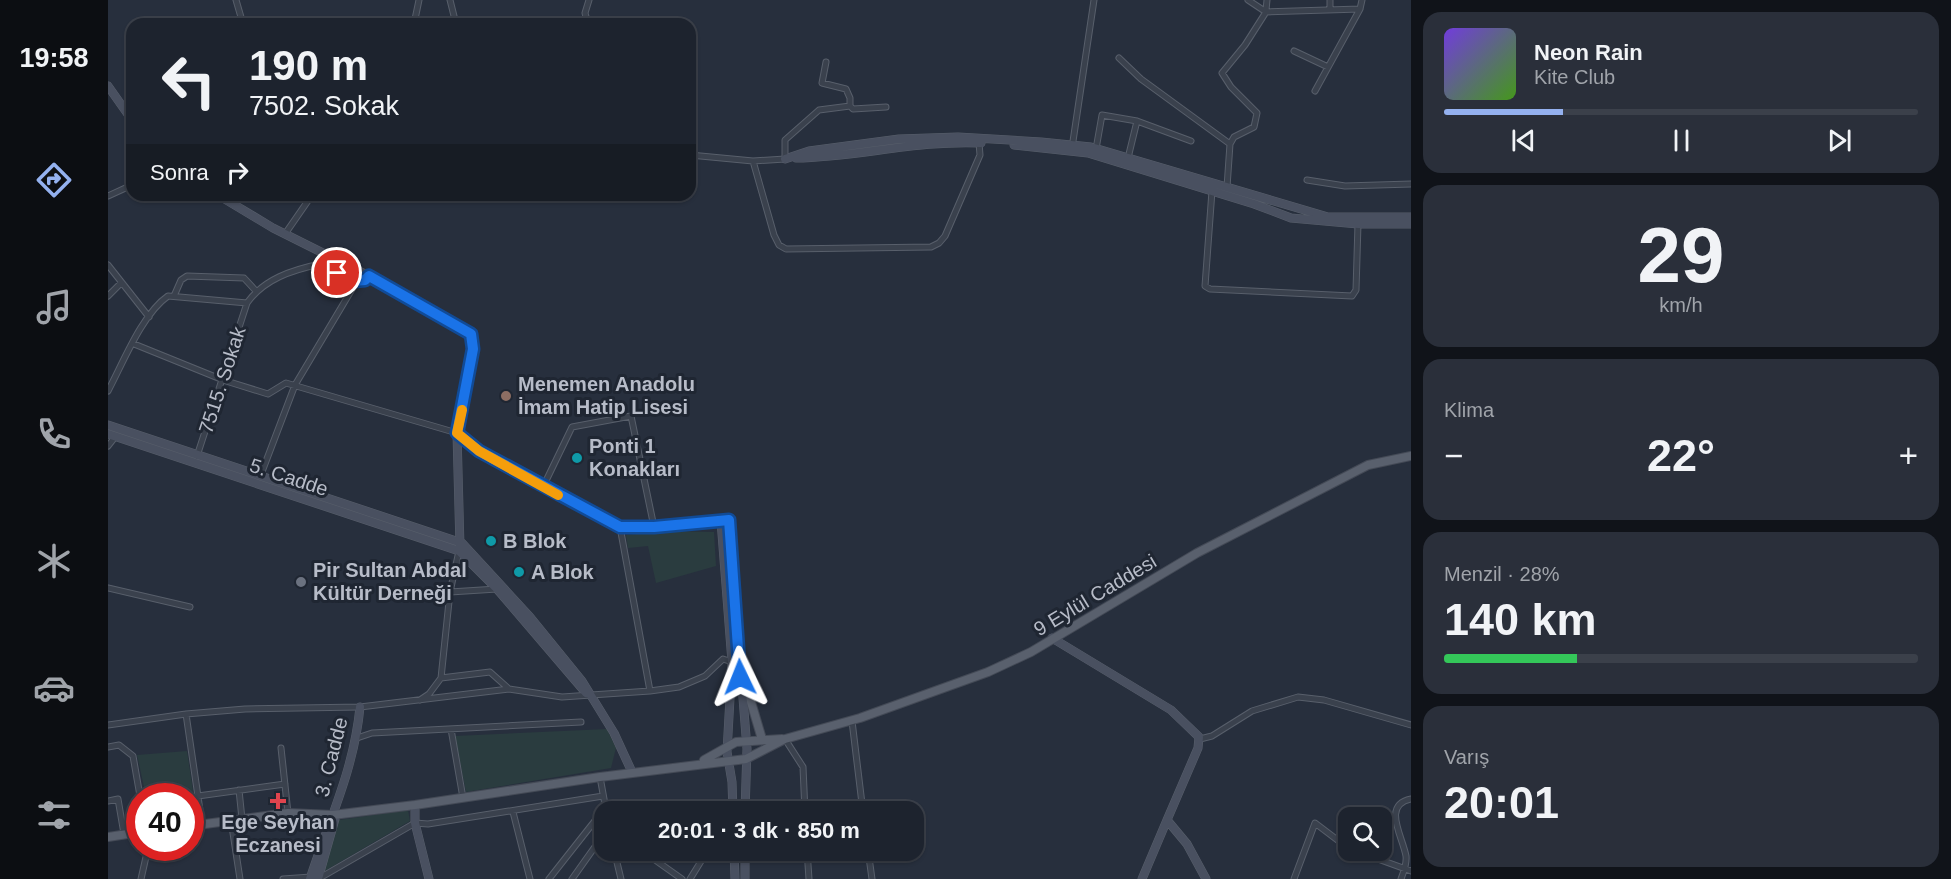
<!DOCTYPE html>
<html lang="tr">
<head>
<meta charset="utf-8">
<style>
  :root { --surface:#1d232e; --page:#2a2f3a; --text:#f1f3f6; --muted:#a0a4aa; --line:#3b404a; --accent:#94b1ef }
  body { margin:0; font-family:Helvetica,sans-serif; background:var(--page); color:var(--text); height:100vh; display:flex; flex-direction:column; font-size:22px; white-space:nowrap }
  * { box-sizing:border-box; margin:0 }
  p { font-size:20px; color:var(--muted) }
  .icon { flex:none; width:33px; height:33px; fill:none; stroke:currentColor; stroke-width:2; stroke-linecap:round; stroke-linejoin:round }
  .map { position:relative; flex:1; overflow:hidden }
  .details { display:flex; flex-direction:column; gap:12px; padding:12px; background:#101319; width:540px }
  .details>* { flex:none }
  .banner { position:absolute; left:18px; top:18px; width:570px; height:183px; border-radius:18px; box-shadow:0 2px 4px #0004,0 0 0 2px var(--line); background:#1d232e; color:var(--text); overflow:hidden }
  .fabs { position:absolute; left:1230px; top:807px; display:grid; gap:12px }
  .fabs a { display:grid; place-items:center; width:54px; height:54px; border-radius:12px; background:var(--surface); box-shadow:0 2px 4px #0004,0 0 0 2px var(--line); font-size:30px }
  .speed { position:absolute; left:18px; top:783px; display:flex; gap:12px; font-size:30px; font-weight:700; text-align:center }
  .speed>* { display:grid; place-content:center; width:78px; height:78px; border-radius:50%; background:var(--surface); box-shadow:0 2px 4px #0004,0 0 0 2px var(--line); line-height:1 }
  .speed .limit { border:9px solid #d22; background:#fff; color:#111 }
  .pin { position:absolute; display:grid; place-items:center; width:51px; height:51px; color:#fff; margin:-26px; border:3px solid #fff; border-radius:50%; box-shadow:0 2px 6px #0007 }
  .me { position:absolute; width:66px; margin:-33px; rotate:358deg; stroke-linejoin:round; filter:drop-shadow(0 0 4px #0008) }
  .turn { display:flex; align-items:center; gap:21px; height:126px; padding:0 24px; font-size:27px }
  .turn .icon { width:78px; height:78px; stroke-width:2.5 }
  .turn b { display:block; font-size:42px; line-height:51px }
  .then { display:flex; align-items:center; height:57px; padding:0 24px; background:#0003; gap:12px; font-size:22px }
  .big { font-size:45px; font-weight:800; line-height:1.1 }
  .details .tile { flex:1; display:flex; flex-direction:column; justify-content:center; gap:9px; min-width:0; padding:0 21px; border-radius:18px; background:var(--page) }
  .details .dial { align-items:center; gap:0 }
  .dial b { font-size:78px; line-height:1 }
  .song { display:flex; align-items:center; gap:18px }
  .cover { width:72px; height:72px; border-radius:9px; background:linear-gradient(135deg,hsl(260 70% 55%),hsl(100 70% 35%)) }
  .played { height:6px; border-radius:3px; background:linear-gradient(90deg,var(--accent) 25%,var(--line) 25%) }
  .keys { display:flex; justify-content:space-around; direction:ltr }
  .heat { display:flex; justify-content:space-between; align-items:center; font-size:33px; direction:ltr }
  .charge { height:9px; border-radius:4px; background:linear-gradient(90deg,#34c759 28%,var(--line) 0) }
  .trip { position:absolute; left:486px; top:801px; width:330px; height:60px; border-radius:18px; background:var(--surface); box-shadow:0 2px 4px #0004,0 0 0 2px var(--line); font-weight:800; line-height:60px; text-align:center }
  main { display:flex; flex:1; min-height:0 }
  .tabs { display:flex; flex-direction:column; width:108px; justify-content:space-around; align-items:center; background:#0c0e12; color:var(--muted) }
  .tabs .icon { width:42px; height:42px }
  .tabs .current { color:var(--accent) }
  .tabs b { font-size:27px; color:var(--text) }
  .map>svg:first-child { display:block }
  .park { fill:#2a3c3f }
  .lines { fill:none; stroke-linecap:round; stroke-linejoin:round }
  .street-casing { stroke:#585f6b; stroke-width:7 }
  .secondary-casing { stroke:#585f6b; stroke-width:9 }
  .primary-casing { stroke:#444a56; stroke-width:10 }
  .street { stroke:#3a414d; stroke-width:5 }
  .secondary { stroke:#495060; stroke-width:8 }
  .primary { stroke:#59606d; stroke-width:8 }
  .route-casing { stroke:#114b97; stroke-width:15 }
  .route { stroke:#1a73e8; stroke-width:10 }
  .slow { stroke:#f59e0b; stroke-width:10 }
  .education-dot { fill:#8d6e63; stroke:#1f2632; stroke-width:2 }
  .culture-dot { fill:#0f9aa8; stroke:#1f2632; stroke-width:2 }
  .worship-dot { fill:#6b7280; stroke:#1f2632; stroke-width:2 }
  .health-dot { fill:#e0444e; stroke:#1f2632; stroke-width:2 }
  .labels { text-anchor:middle; dominant-baseline:central; stroke-width:6; stroke-linejoin:round; paint-order:stroke }
  .street-label { font-size:20px; fill:#b7bcc8; stroke:#1f2632 }
  .poi-label { font-size:20px; font-weight:bold; fill:#b7bcc8; stroke:#1f2632; text-anchor:start }
</style>
</head>
<body>
<main>
<nav class="tabs">
<b>19:58</b>
<svg class="icon current" aria-label="directions" viewBox="0 0 24 24"><path d="M12 3l9 9-9 9-9-9zM9 14v-3h6M13 9l2 2-2 2"/></svg>
<svg class="icon" aria-label="music" viewBox="0 0 24 24"><path d="M9 18V5l10-2v13"/><circle cx="6" cy="18" r="3"/><circle cx="16" cy="16" r="3"/></svg>
<svg class="icon" aria-label="phone" viewBox="0 0 24 24"><path d="M5 4h4l2 5-3 2q2 4 5 5l2-3 5 2v4C11 20 4 13 5 4z"/></svg>
<svg class="icon" aria-label="climate" viewBox="0 0 24 24"><path d="M12 3v18M4 7l16 10M4 17L20 7"/></svg>
<svg class="icon" aria-label="car" viewBox="0 0 24 24"><path d="M5 17H2v-5l4-1 3-4h7l3 4 3 1v5h-3M9 17h6M6 11h13"/><circle cx="7" cy="17" r="2"/><circle cx="17" cy="17" r="2"/></svg>
<svg class="icon" aria-label="filters" viewBox="0 0 24 24"><path d="M4 7h16M4 17h16"/><circle cx="9" cy="7" r="2"/><circle cx="15" cy="17" r="2"/></svg>
</nav>
<div class="map">
<svg width="1303" height="879" viewBox="0 0 1303 879">
  <rect width="100%" height="100%" fill="#272f3d"/>
  <path class="park" d="M559,531l47,1 2,34 -60,17 -8,-37 -20,2 -2,-13z
    M499,729l9,19 -5,20 -145,24 -11,-56z
    M79,751l10,66h-6l-1,-21h-44l-9,-41z
    M300,810l2,11 -87,51 16,-52z"/>
  <g class="lines">
    <defs>
      <path id="street" d="M128,0l7,24
        M342,0l6,24
        M1140,0l18,12 94,-3 2,-9
        M1158,10l1,-10
        M1222,10v-10
        M306,24l5,-24
        M480,24l-3,-11 4,-13
        M1186,51l34,16
        M1011,58l22,21 89,65
        M1207,91l45,-82
        M742,106l3,3 33,-2
        M964,148l22,-148
        M988,149l6,-34 35,6 54,20
        M582,155l63,6 32,-2v-19l34,-30 31,-4v-8l-4,-9 -24,-6 4,-21
        M1020,158l9,-37
        M645,161l21,74 5,10 7,4 145,-2 8,-4 6,-7 35,-81 -1,-12
        M1199,180l38,6 66,-2
        M1119,187l3,-43 4,-7 20,-10 3,-14 -26,-26 -9,-14 23,-28 21,-33
        M1104,191l-7,95 5,3 142,7 4,-6 2,-66
        M0,196l24,-11
        M177,234l27,-39
        M0,265l41,52
        M0,296l13,-13
        M66,296l7,-16 6,-4 57,2 12,13
        M26,344l89,36 45,14 18,-11 171,50 22,18 130,73 22,4 91,-7
        M0,391c15,-28 34,-77 60,-95l79,7
        M0,446l7,-9
        M89,456l50,-153c17,-24 45,-33 73,-39l34,17 11,-1 4,-4
        M152,477l35,-92 62,-104
        M435,487l29,-60 59,-11 23,111
        M512,527l30,164
        M0,588l82,19
        M342,592l47,-3
        M333,678l49,-6 19,17
        M312,700l9,-6 12,-16 9,-86 9,-41
        M78,714l16,110
        M744,721l11,91
        M0,725l78,-11 59,-5 115,-2 149,-18 53,8 88,-6 29,-4 26,-11 18,-17 9,3
        M343,729l12,69
        M249,738l15,-5 209,-11
        M677,739l18,28 2,45
        M1092,739l12,-3 40,-25 46,-14 26,3 87,25
        M0,747l11,-2 14,11 7,40
        M173,748l7,65
        M492,777l6,33
        M131,790l3,29
        M90,796l87,-12
        M0,801l10,-2 6,35
        M405,812l17,67
        M123,820l9,59
        M506,850l7,29
        M533,850l41,29
        M699,850l2,29
        M760,850l4,29
        M1245,850l58,21
        M33,879l7,-31
        M175,879l28,-2 7,2 97,-56 13,1 175,-28
        M441,879l56,-71
        M464,879l32,-45
        M582,879l18,-29
        M1186,879l21,-56 33,25
        M1293,879c3,-8 6,-15 5,-23 -4,-21 -24,-51 5,-57"/>
      <path id="secondary" d="M0,86l24,34
        M906,145l74,8 166,51 37,14 67,6h53
        M688,158c61,-1 122,-18 185,-15
        M677,159l24,-8 90,-12 59,-2 83,5 50,5 237,70h83
        M110,195l55,33 96,48 102,58 2,15 -16,84 3,114
        M0,425l354,118 68,74 52,64 32,52 18,39
        M0,434l351,117 38,38 89,104
        M621,520l18,229 -2,63
        M613,521l11,141 -5,90 5,30 1,30
        M944,638l119,72 28,27 -1,11 -31,72 20,24 19,35
        M307,805v18l14,56
        M626,850l1,29
        M637,850v29
        M202,879c19,-59 44,-109 50,-172
        M210,879l17,-60
        M1034,879l25,-59"/>
      <path id="primary" d="M632,664l8,13 3,25 11,37
        M596,760l32,-18 46,-3
        M82,826l98,-13 45,2 82,-10 185,-28 146,-18 39,-20 75,-21 128,-46 43,-20 166,-99 171,-88 43,-9
        M0,837l32,-5"/>
    </defs>
    <use href="#street" class="street-casing"/>
    <use href="#secondary" class="secondary-casing"/>
    <use href="#primary" class="primary-casing"/>
    <use href="#street" class="street"/>
    <use href="#secondary" class="secondary"/>
    <use href="#primary" class="primary"/>
  </g>
  <g class="lines">
    <defs>
      <path id="route" d="M229,273l17,8 11,-1 4,-4 102,58 2,15 -16,84 22,18 141,76h34l75,-7 11,157"/>
    </defs>
    <use href="#route" class="route-casing"/>
    <use href="#route" class="route"/>
    <path class="slow" d="M354,410l-5,23 22,18 79,44"/>
  </g>
  <circle class="education-dot" cx="398" cy="396" r="6"/>
  <g class="culture-dot">
    <circle cx="469" cy="458" r="6"/>
    <circle cx="383" cy="541" r="6"/>
    <circle cx="411" cy="572" r="6"/>
  </g>
  <circle class="worship-dot" cx="193" cy="582" r="6"/>
  <path class="health-dot" d="M167 792h6v6h6v6h-6v6h-6v-6h-6v-6h6z"/>
  <g class="labels">
    <g class="street-label">
      <text transform="translate(114 380) rotate(-72)">7515. Sokak</text>
      <text transform="translate(181 477) rotate(18)">5. Cadde</text>
      <text transform="translate(987 595) rotate(-31)">9 Eylül Caddesi</text>
      <text transform="translate(223 757) rotate(-76)">3. Cadde</text>
    </g>
    <g class="poi-label">
      <text x="410" y="384">Menemen Anadolu<tspan x="410" dy="23">İmam Hatip Lisesi</tspan></text>
      <text x="481" y="446">Ponti 1<tspan x="481" dy="23">Konakları</tspan></text>
      <text x="395" y="541">B Blok</text>
      <text x="205" y="570">Pir Sultan Abdal<tspan x="205" dy="23">Kültür Derneği</tspan></text>
      <text x="423" y="572">A Blok</text>
      <text x="170" y="822" text-anchor="middle">Ege Seyhan<tspan x="170" dy="23">Eczanesi</tspan></text>
    </g>
  </g>
</svg>
<div class="fabs">
<a><svg class="icon" aria-label="search" viewBox="0 0 24 24"><circle cx="10" cy="10" r="6"/><path d="M15 15l6 6"/></svg></a>
</div>
<div class="speed"><div class="limit">40</div></div>
<div class="pin" style="left:229px;top:273px;background:#d93025"><svg class="icon" aria-label="arrive" viewBox="0 0 24 24"><path d="M6 21V4h12l-3 4 3 4H6"/></svg></div>
<svg class="me" style="left:632px;top:677px" viewBox="-20 -20 40 40"><path d="M0-17L14 15 0 8-14 15z" fill="#1a73e8" stroke="#fff" stroke-width="4"/></svg>
<div class="trip">20:01 · 3 dk · 850 m</div>
<div class="banner">
<div class="turn"><svg class="icon" aria-label="left" viewBox="0 0 24 24"><path d="M17 20v-9H6M10 6l-5 5 5 5"/></svg><div><b>190 m</b>7502. Sokak</div></div>
<div class="then">Sonra<svg class="icon" aria-label="right" viewBox="0 0 24 24"><path d="M7 20v-9h11M14 6l5 5-5 5"/></svg></div>
</div>
</div>
<section class="details">
<div class="tile">
<div class="song"><i class="cover"></i><div><b>Neon Rain</b><p>Kite Club</p></div></div>
<div class="played"></div>
<div class="keys"><svg class="icon" aria-label="previous" viewBox="0 0 24 24"><path d="M18 5L8 12l10 7zM5 5v14"/></svg><svg class="icon" aria-label="pause" viewBox="0 0 24 24"><path d="M8 5v14M16 5v14"/></svg><svg class="icon" aria-label="next" viewBox="0 0 24 24"><path d="M6 5l10 7-10 7zM19 5v14"/></svg></div>
</div>
<div class="tile dial"><b>29</b><p>km/h</p></div>
<div class="tile"><p>Klima</p>
<div class="heat"><a>−</a><b class="big">22°</b><a>+</a></div>
</div>
<div class="tile"><p>Menzil · 28%</p><b class="big">140 km</b><div class="charge"></div></div>
<div class="tile"><p>Varış</p><b class="big">20:01</b></div>
</section>
</main>
</body>
</html>
